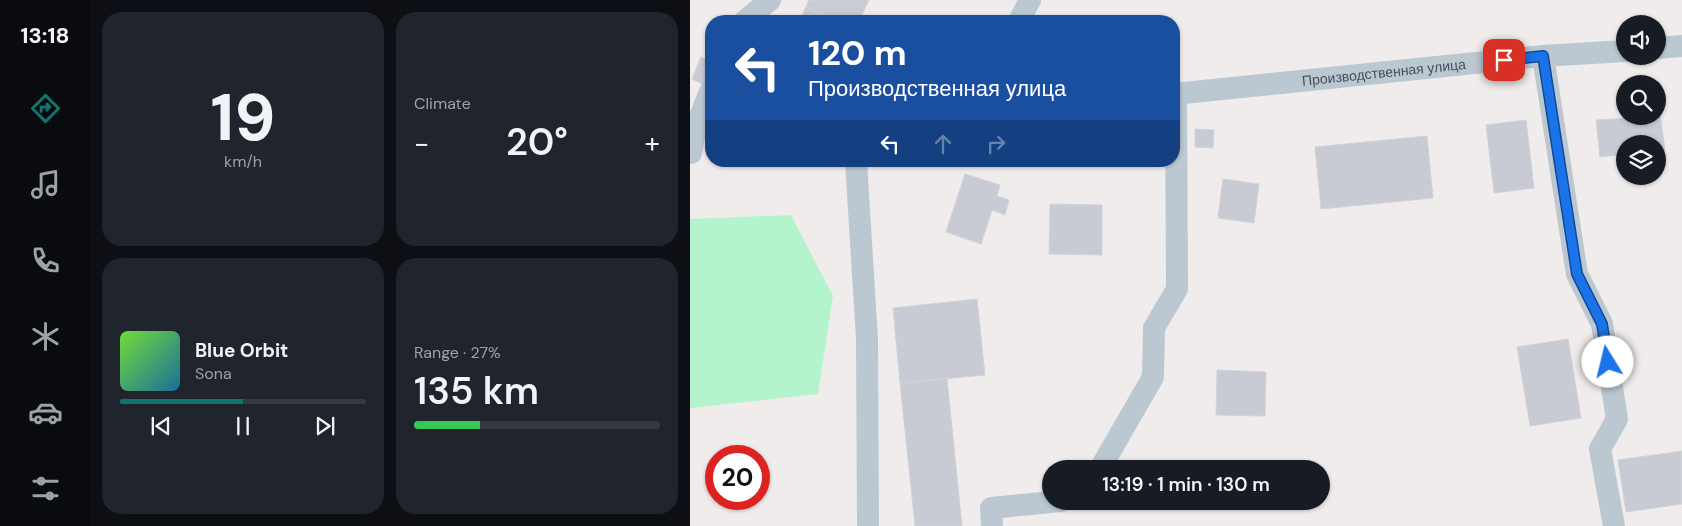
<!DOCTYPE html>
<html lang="en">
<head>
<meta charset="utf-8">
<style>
  :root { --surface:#171b24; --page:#20242c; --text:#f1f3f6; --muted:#9ea1a6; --line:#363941; --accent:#0f766e }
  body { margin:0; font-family:"DM Sans",sans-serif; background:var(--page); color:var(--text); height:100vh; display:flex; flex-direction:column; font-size:19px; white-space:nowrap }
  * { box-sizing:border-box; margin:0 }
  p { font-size:16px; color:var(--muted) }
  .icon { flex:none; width:28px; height:28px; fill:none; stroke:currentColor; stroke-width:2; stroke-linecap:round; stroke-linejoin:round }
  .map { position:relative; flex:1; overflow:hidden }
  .side { display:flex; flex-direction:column; gap:12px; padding:12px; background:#0d0f14; width:600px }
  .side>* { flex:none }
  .hud { position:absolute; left:15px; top:15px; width:475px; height:152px; border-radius:20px; box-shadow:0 1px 4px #0004; background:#1a4fa0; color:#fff; overflow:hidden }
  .buttons { position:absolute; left:926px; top:15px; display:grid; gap:10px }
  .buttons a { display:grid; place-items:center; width:50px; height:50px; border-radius:50%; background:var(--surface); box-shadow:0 1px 4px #0004; font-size:25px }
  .speed { position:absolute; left:15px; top:445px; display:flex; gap:10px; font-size:25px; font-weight:700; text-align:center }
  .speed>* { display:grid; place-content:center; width:65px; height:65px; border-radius:50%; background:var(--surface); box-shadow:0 1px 4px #0004; line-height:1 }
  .speed .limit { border:8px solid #d22; background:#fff; color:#111 }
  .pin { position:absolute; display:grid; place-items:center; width:42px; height:42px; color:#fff; margin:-21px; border-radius:10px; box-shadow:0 2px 8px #0006 }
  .me { position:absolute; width:55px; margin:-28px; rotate:351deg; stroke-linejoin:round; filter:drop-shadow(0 0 4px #0008) }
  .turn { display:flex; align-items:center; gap:18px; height:105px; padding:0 20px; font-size:22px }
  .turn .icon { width:65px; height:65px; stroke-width:2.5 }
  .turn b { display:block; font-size:35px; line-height:42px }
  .lanes { display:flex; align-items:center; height:48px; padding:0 20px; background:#0003; justify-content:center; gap:25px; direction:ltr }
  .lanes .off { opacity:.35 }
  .big { font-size:38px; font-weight:600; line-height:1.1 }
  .side .tile { flex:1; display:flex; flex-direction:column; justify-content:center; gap:8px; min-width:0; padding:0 18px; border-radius:20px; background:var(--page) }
  .side .dial { align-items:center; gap:0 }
  .dial b { font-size:65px; line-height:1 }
  .song { display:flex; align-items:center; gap:15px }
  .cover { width:60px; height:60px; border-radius:8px; background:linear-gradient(135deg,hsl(100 70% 55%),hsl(200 70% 35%)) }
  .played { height:5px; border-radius:2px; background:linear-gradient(90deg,var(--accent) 50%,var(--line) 50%) }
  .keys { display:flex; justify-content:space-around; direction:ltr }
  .heat { display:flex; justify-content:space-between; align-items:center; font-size:28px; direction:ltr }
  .charge { height:8px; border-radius:4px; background:linear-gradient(90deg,#34c759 27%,var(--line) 0) }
  .side .tiles { flex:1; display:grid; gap:12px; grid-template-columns:repeat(2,1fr) }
  .trip { position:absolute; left:352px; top:460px; width:288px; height:50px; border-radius:25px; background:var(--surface); box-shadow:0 1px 4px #0004; font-weight:600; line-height:50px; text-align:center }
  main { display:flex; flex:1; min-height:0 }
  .tab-bar { display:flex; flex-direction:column; width:90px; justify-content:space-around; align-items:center; background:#090b0e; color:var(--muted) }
  .tab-bar .icon { width:35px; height:35px }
  .tab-bar .current { color:var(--accent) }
  .tab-bar b { font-size:22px; color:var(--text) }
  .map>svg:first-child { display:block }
  .green { fill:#b4f4cc }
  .building { fill:#c8cbd3; stroke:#d0d3d9 }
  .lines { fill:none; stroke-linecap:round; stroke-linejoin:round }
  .minor { stroke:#bbc8d1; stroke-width:22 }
  .route-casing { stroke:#114b97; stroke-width:12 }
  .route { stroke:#1a73e8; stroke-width:9 }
  .labels { text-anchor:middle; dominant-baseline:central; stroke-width:5; stroke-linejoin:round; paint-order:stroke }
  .street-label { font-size:14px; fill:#43505c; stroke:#fff }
</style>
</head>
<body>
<main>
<nav class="tab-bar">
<b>13:18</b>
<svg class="icon current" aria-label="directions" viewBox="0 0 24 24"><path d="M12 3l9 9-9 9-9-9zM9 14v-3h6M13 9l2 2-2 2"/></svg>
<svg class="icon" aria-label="music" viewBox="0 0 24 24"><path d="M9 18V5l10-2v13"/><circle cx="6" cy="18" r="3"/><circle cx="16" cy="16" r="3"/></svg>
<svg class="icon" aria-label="phone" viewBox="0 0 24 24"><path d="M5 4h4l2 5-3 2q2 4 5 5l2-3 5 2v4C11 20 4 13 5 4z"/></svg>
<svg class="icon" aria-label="climate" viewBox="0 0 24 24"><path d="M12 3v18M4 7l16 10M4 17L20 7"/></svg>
<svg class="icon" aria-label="car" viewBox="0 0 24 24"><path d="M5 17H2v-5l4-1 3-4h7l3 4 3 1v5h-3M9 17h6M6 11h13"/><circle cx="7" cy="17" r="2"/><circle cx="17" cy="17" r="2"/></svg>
<svg class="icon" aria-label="filters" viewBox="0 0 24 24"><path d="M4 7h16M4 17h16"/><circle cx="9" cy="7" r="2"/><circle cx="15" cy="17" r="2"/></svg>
</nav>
<section class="side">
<div class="tiles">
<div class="tile dial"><b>19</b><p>km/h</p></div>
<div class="tile"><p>Climate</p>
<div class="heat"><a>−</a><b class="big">20°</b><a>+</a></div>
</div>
<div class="tile">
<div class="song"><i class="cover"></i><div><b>Blue Orbit</b><p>Sona</p></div></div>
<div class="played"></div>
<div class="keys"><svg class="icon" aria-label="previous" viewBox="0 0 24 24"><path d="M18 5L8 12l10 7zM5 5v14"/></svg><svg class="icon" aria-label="pause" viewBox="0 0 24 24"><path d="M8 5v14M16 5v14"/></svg><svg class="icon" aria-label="next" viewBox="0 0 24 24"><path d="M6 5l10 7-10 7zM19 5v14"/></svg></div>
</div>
<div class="tile"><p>Range · 27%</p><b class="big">135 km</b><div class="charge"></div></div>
</div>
</section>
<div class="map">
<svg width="992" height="526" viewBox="0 0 992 526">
  <rect width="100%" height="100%" fill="#f0ecec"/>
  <path class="green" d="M101,215l42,81 -15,98 -128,14v-189z"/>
  <path class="building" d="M119,0h60l-10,21h-23l-30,-14z
    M116,7l30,14h-37z
    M11,57l10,4v8l-6,16 -13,-6z
    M968,113h2l5,37h-7v-6h-33v10l-25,3 -4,-37 62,-4z
    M836,120l8,68 -40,5 -8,-68z
    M505,129l19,1 -1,18 -18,-1z
    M737,136l6,62 -112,11 -6,-62z
    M275,174l35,11 -3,11 12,4 -4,15 -13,-5 -11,34 -35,-12z
    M533,179l36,5 -5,39 -36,-5z
    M360,204l52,1v50l-53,-1z
    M287,299l8,76 -85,8 -7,-75z
    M878,339l13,79 -51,8 -13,-79z
    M527,370l49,2 -1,44 -49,-1z
    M257,378l15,148h-47l-15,-143z
    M992,451v53l-56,8 -8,-52z"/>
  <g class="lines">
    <g class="minor">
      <path d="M55,21l25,-21"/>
      <path d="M329,21l11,-21"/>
      <path d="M968,48l24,-2"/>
      <path d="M853,56l34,218 25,50 15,95 -17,30 14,77"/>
      <path id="s1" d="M484,94l369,-38 82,-5"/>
      <path d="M1,153l5,-26 15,-38"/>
      <path d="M166,161l11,178 1,187"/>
      <path d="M410,469l53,-92 1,-49 23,-39 -1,-195"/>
      <path d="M302,526l-1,-18 70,-7"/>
    </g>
  </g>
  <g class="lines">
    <defs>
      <path id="route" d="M814,60l39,-4 34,218 25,50 6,38"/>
    </defs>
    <use href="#route" class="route-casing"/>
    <use href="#route" class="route"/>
  </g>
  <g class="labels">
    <g class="street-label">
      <text stroke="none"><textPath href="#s1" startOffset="211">Производственная улица</textPath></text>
    </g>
  </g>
</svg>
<div class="buttons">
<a><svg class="icon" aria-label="sound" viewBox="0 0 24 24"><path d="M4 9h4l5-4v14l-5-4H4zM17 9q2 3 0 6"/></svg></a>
<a><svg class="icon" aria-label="search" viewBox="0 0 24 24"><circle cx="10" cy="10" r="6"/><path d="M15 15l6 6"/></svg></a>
<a><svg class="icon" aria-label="layers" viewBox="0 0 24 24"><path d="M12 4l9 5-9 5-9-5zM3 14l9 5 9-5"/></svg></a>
</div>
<div class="speed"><div class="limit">20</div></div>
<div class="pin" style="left:814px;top:60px;background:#d93025"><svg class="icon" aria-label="arrive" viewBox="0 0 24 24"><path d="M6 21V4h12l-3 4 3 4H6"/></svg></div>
<svg class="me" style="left:918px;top:362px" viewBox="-20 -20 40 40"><circle r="19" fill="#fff"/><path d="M0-13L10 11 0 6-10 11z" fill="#1a73e8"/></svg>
<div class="trip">13:19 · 1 min · 130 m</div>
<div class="hud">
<div class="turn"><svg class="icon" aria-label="left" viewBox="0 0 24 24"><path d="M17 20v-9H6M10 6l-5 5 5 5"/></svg><div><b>120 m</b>Производственная улица</div></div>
<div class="lanes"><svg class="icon" aria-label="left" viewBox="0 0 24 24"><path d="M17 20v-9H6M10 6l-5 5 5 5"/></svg><svg class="icon off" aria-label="ahead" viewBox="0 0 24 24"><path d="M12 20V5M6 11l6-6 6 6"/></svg><svg class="icon off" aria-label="right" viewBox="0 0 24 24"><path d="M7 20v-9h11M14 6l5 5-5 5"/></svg></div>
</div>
</div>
</main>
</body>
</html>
